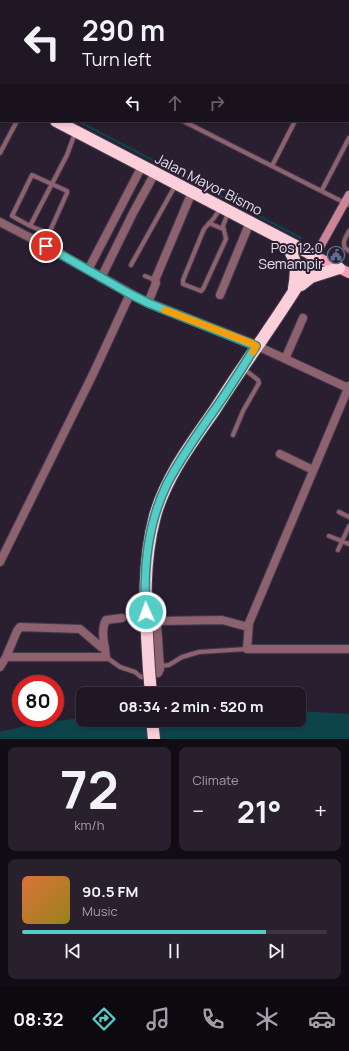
<!DOCTYPE html>
<html lang="en">
<head>
<meta charset="utf-8">
<style>
  :root { --surface:#201725; --page:#28202d; --text:#f1f3f6; --muted:#a29fa7; --line:#3d3642; --accent:#54cdc6 }
  body { margin:0; font-family:Manrope,sans-serif; background:var(--page); color:var(--text); height:100vh; display:flex; flex-direction:column; font-size:15px; white-space:nowrap }
  * { box-sizing:border-box; margin:0 }
  p { font-size:13px; color:var(--muted) }
  .icon { flex:none; width:22px; height:22px; fill:none; stroke:currentColor; stroke-width:2; stroke-linecap:round; stroke-linejoin:round }
  .map { position:relative; height:739px; overflow:hidden }
  .side { display:flex; flex-direction:column; gap:8px; padding:8px; background:#120d14; flex:1 }
  .side>* { flex:none }
  .guide { position:absolute; left:0px; top:0px; width:349px; height:122px; box-shadow:0 2px 6px #0003,0 0 0 1px var(--line); background:#201725; color:var(--text); overflow:hidden }
  .speed { position:absolute; left:12px; top:675px; display:flex; gap:8px; font-size:20px; font-weight:700; text-align:center }
  .speed>* { display:grid; place-content:center; width:52px; height:52px; border-radius:50%; background:var(--surface); box-shadow:0 2px 6px #0003,0 0 0 1px var(--line); line-height:1 }
  .speed .limit { border:6px solid #d22; background:#fff; color:#111 }
  .pin { position:absolute; display:grid; place-items:center; width:34px; height:34px; color:#fff; margin:-17px; border:2px solid #fff; border-radius:50%; box-shadow:0 1px 4px #0007 }
  .me { position:absolute; width:44px; margin:-22px; rotate:358deg; stroke-linejoin:round; filter:drop-shadow(0 0 3px #0008) }
  .turn { display:flex; align-items:center; gap:14px; height:84px; padding:0 16px; font-size:18px }
  .turn .icon { width:52px; height:52px; stroke-width:2.5 }
  .turn b { display:block; font-size:28px; line-height:34px }
  .lanes { display:flex; align-items:center; height:38px; padding:0 16px; background:#0003; justify-content:center; gap:20px; direction:ltr }
  .lanes .off { opacity:.35 }
  .big { font-size:30px; font-weight:700; line-height:1.1 }
  .side .tile { flex:1; display:flex; flex-direction:column; justify-content:center; gap:6px; min-width:0; padding:0 14px; border-radius:8px; background:var(--page) }
  .side .dial { align-items:center; gap:0 }
  .dial b { font-size:52px; line-height:1 }
  .song { display:flex; align-items:center; gap:12px }
  .cover { width:48px; height:48px; border-radius:6px; background:linear-gradient(135deg,hsl(20 70% 55%),hsl(50 70% 35%)) }
  .played { height:4px; border-radius:2px; background:linear-gradient(90deg,var(--accent) 80%,var(--line) 80%) }
  .keys { display:flex; justify-content:space-around; direction:ltr }
  .heat { display:flex; justify-content:space-between; align-items:center; font-size:22px; direction:ltr }
  .side .tiles { flex:1; display:grid; gap:8px; grid-template-columns:1fr 1fr }
  .tile:last-child { grid-column:span 2 }
  .trip { position:absolute; left:76px; top:687px; width:230px; height:40px; border-radius:8px; background:var(--surface); box-shadow:0 2px 6px #0003,0 0 0 1px var(--line); font-weight:700; line-height:40px; text-align:center }
  .tabs { display:flex; height:64px; justify-content:space-around; align-items:center; background:#0d090f; color:var(--muted) }
  .tabs .icon { width:28px; height:28px }
  .tabs .on { color:var(--accent) }
  .tabs b { font-size:18px; color:var(--text) }
  .map>svg:first-child { display:block }
  .water { fill:#0d444c }
  .lines { fill:none; stroke-linecap:round; stroke-linejoin:round }
  .stream { stroke:#0d444c; stroke-width:2 }
  .lane-casing { stroke:#443a4b; stroke-width:6 }
  .street-casing { stroke:#443a4b; stroke-width:10 }
  .secondary-casing { stroke:#443a4b; stroke-width:10 }
  .primary-casing { stroke:#443a4b; stroke-width:12 }
  .highway-casing { stroke:#443a4b; stroke-width:14 }
  .lane { stroke:#8d626e; stroke-width:4 }
  .street { stroke:#8d626e; stroke-width:8 }
  .secondary { stroke:#ca8598; stroke-width:8 }
  .primary { stroke:#f99fb8; stroke-width:10 }
  .highway { stroke:#fbcfda; stroke-width:12 }
  .highway-bridge-casing { stroke:#443a4b; stroke-width:14; stroke-linecap:butt }
  .highway-bridge { stroke:#fbcfda; stroke-width:12 }
  .route-casing { stroke:#378581; stroke-width:10 }
  .route { stroke:#54cdc6; stroke-width:7 }
  .slow { stroke:#f59e0b; stroke-width:7 }
  .labels { text-anchor:middle; dominant-baseline:central; stroke-width:4; stroke-linejoin:round; paint-order:stroke }
  .street-label { font-size:14px; fill:#e7e0ec; stroke:#2a1f31 }
  .poi-label { font-size:14px; fill:#e7e0ec; stroke:#2a1f31; text-anchor:end }
</style>
</head>
<body>
<div class="map">
<svg width="349" height="739" viewBox="0 0 349 739">
  <rect width="100%" height="100%" fill="#2a1f31"/>
  <path class="water" d="M299,711l50,3v25h-349v-7l38,-9 45,-5v2h216z"/>
  <g class="lines">
    <path class="stream" d="M0,80l1,1
      M78,121l223,117"/>
    <defs>
      <path id="lane" d="M78,1v-1
        M209,1v-1
        M348,18l1,-2
        M0,28l1,1
        M183,121l166,84
        M0,153l17,-32
        M272,166l23,-45
        M32,175l35,16v2l-17,38 -2,2 -18,-7 -18,-10 19,-39z
        M322,190l27,-52
        M220,209l-6,9 -10,11 -21,51v4l18,7 2,-2 23,-50 -3,-13 5,-13
        M209,223l14,6
        M30,226l37,-71 8,-22
        M349,231c-3,6 -7,11 -4,17l4,3
        M131,265l44,-79
        M145,276l10,4
        M233,435l10,-24 16,-28 -1,-3 -14,-11
        M339,512l10,5
        M329,536l20,8
        M338,550l11,-24
        M155,606v15l2,1
        M106,657l14,10 15,5 6,5h7
        M160,666l9,-1 13,-8 17,-5 48,-3"/>
      <path id="street" d="M0,222l46,24 102,57 103,40 97,45
        M88,270l54,-104
        M101,278l32,-65 22,-40
        M220,295l30,-73
        M148,303l8,-20 -1,-3 37,-88
        M285,359l18,-41
        M349,386l-100,237 -2,26h102
        M280,454l33,16
        M0,562l94,-190 36,-78
        M6,657l11,-26 3,-4 60,2 21,18 4,1
        M0,667l6,-10h100c-1,-12 -6,-26 0,-37l16,-2
        M158,673l2,-4 -3,-45 2,-3 63,-1 26,7"/>
      <path id="secondary" d="M315,256l34,-61"/>
      <path id="primary" d="M315,256l34,17"/>
      <path id="highway" d="M0,91l1,1
        M56,121l259,135c-15,28 -34,55 -52,82 -17,24 -33,48 -49,73 -23,33 -48,66 -59,105 -14,53 -9,101 -6,154
        M282,240c14,17 16,26 12,48
        M301,285l10,-8 28,-9
        M152,720l2,19"/>
    </defs>
    <use href="#lane" class="lane-casing"/>
    <use href="#street" class="street-casing"/>
    <use href="#secondary" class="secondary-casing"/>
    <use href="#primary" class="primary-casing"/>
    <use href="#highway" class="highway-casing"/>
    <use href="#lane" class="lane"/>
    <use href="#street" class="street"/>
    <use href="#secondary" class="secondary"/>
    <use href="#primary" class="primary"/>
    <use href="#highway" class="highway"/>
    <defs>
      <path id="highway-bridge" d="M149,670l2,24"/>
    </defs>
    <use href="#highway-bridge" class="highway-bridge-casing"/>
    <use href="#highway-bridge" class="highway-bridge"/>
  </g>
  <g class="lines">
    <defs>
      <path id="route" d="M46,246l84,48 18,9 108,43c-14,22 -28,45 -43,66 -17,24 -33,47 -46,72 -19,39 -24,85 -21,128"/>
    </defs>
    <use href="#route" class="route-casing"/>
    <use href="#route" class="route"/>
    <path class="slow" d="M165,310l86,33 5,3 -3,6"/>
  </g>
  <defs>
    <symbol id="civic-ring" viewBox="-11 -11 22 22"><circle r="9.5" fill="#2a1f31" stroke="#5c6f8a" stroke-width="1.5"/><path d="M-.6-6.5H3V-4.5H.6V-3L4-1V1h2V6H-6V1h2V-1L-.6-3ZM-1.2 2.5V6h2.4V2.5Z" fill="#5c6f8a"/></symbol>
  </defs>
  <g fill-rule="evenodd">
    <use href="#civic-ring" x="326" y="245" width="20" height="20"/>
  </g>
  <g class="labels">
    <g class="street-label">
      <text transform="translate(209 184) rotate(27)">Jalan Mayor Bismo</text>
    </g>
    <g class="poi-label">
      <text x="323" y="247">Pos 12.0<tspan x="323" dy="16">Semampir</tspan></text>
    </g>
  </g>
</svg>
<div class="speed"><div class="limit">80</div></div>
<div class="pin" style="left:46px;top:246px;background:#d93025"><svg class="icon" aria-label="arrive" viewBox="0 0 24 24"><path d="M6 21V4h12l-3 4 3 4H6"/></svg></div>
<svg class="me" style="left:146px;top:612px" viewBox="-20 -20 40 40"><circle r="17" fill="#54cdc6" stroke="#fff" stroke-width="3"/><path d="M0-11L8 9 0 5-8 9z" fill="#fff"/></svg>
<div class="trip">08:34 · 2 min · 520 m</div>
<div class="guide">
<div class="turn"><svg class="icon" aria-label="left" viewBox="0 0 24 24"><path d="M17 20v-9H6M10 6l-5 5 5 5"/></svg><div><b>290 m</b>Turn left</div></div>
<div class="lanes"><svg class="icon" aria-label="left" viewBox="0 0 24 24"><path d="M17 20v-9H6M10 6l-5 5 5 5"/></svg><svg class="icon off" aria-label="ahead" viewBox="0 0 24 24"><path d="M12 20V5M6 11l6-6 6 6"/></svg><svg class="icon off" aria-label="right" viewBox="0 0 24 24"><path d="M7 20v-9h11M14 6l5 5-5 5"/></svg></div>
</div>
</div>
<section class="side">
<div class="tiles">
<div class="tile dial"><b>72</b><p>km/h</p></div>
<div class="tile"><p>Climate</p>
<div class="heat"><a>−</a><b class="big">21°</b><a>+</a></div>
</div>
<div class="tile">
<div class="song"><i class="cover"></i><div><b>90.5 FM</b><p>Music</p></div></div>
<div class="played"></div>
<div class="keys"><svg class="icon" aria-label="previous" viewBox="0 0 24 24"><path d="M18 5L8 12l10 7zM5 5v14"/></svg><svg class="icon" aria-label="pause" viewBox="0 0 24 24"><path d="M8 5v14M16 5v14"/></svg><svg class="icon" aria-label="next" viewBox="0 0 24 24"><path d="M6 5l10 7-10 7zM19 5v14"/></svg></div>
</div>
</div>
</section>
<nav class="tabs">
<b>08:32</b>
<svg class="icon on" aria-label="directions" viewBox="0 0 24 24"><path d="M12 3l9 9-9 9-9-9zM9 14v-3h6M13 9l2 2-2 2"/></svg>
<svg class="icon" aria-label="music" viewBox="0 0 24 24"><path d="M9 18V5l10-2v13"/><circle cx="6" cy="18" r="3"/><circle cx="16" cy="16" r="3"/></svg>
<svg class="icon" aria-label="phone" viewBox="0 0 24 24"><path d="M5 4h4l2 5-3 2q2 4 5 5l2-3 5 2v4C11 20 4 13 5 4z"/></svg>
<svg class="icon" aria-label="climate" viewBox="0 0 24 24"><path d="M12 3v18M4 7l16 10M4 17L20 7"/></svg>
<svg class="icon" aria-label="car" viewBox="0 0 24 24"><path d="M5 17H2v-5l4-1 3-4h7l3 4 3 1v5h-3M9 17h6M6 11h13"/><circle cx="7" cy="17" r="2"/><circle cx="17" cy="17" r="2"/></svg>
</nav>
</body>
</html>
